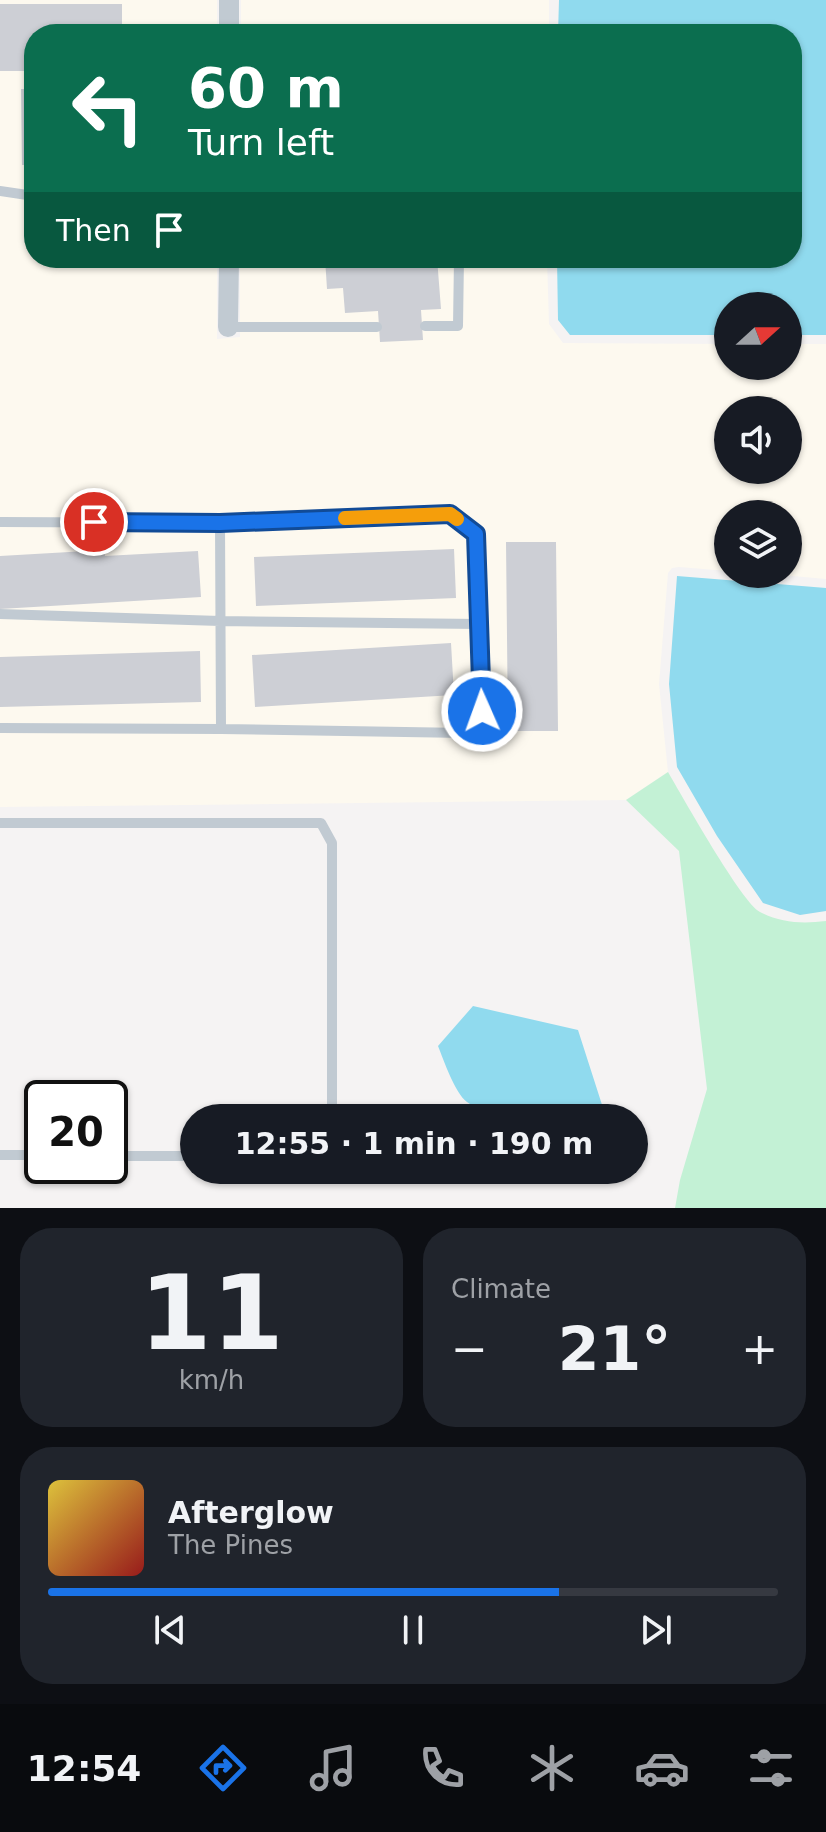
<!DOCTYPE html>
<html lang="en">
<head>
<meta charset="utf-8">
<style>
  :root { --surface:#171b24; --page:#20242c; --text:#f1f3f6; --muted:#9ea1a6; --line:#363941; --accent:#1a73e8 }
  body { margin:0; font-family:"DejaVu Sans",sans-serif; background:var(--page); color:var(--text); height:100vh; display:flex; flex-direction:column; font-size:30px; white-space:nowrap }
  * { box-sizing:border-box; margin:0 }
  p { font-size:26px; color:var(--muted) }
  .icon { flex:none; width:44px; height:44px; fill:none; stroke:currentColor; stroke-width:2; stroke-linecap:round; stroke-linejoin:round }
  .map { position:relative; height:1208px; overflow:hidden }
  .drawer { display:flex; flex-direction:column; gap:20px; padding:20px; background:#0d0f14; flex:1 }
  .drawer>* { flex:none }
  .banner { position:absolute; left:24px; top:24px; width:778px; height:244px; border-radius:32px; box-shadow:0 2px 6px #0004; background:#0b6e4f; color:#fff; overflow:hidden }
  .needle { width:52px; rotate:69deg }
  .tools { position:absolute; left:714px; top:292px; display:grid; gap:16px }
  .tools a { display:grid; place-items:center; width:88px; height:88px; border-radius:50%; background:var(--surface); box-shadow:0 2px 6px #0004; font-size:40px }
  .speed { position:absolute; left:24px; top:1080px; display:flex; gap:16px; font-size:40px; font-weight:700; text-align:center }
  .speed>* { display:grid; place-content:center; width:104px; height:104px; border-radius:50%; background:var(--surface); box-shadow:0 2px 6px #0004; line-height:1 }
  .speed .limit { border:4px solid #111; border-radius:12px; background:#fff; color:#111 }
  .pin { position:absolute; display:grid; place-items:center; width:68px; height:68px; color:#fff; margin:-34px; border:4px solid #fff; border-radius:50%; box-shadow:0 2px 8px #0007 }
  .me { position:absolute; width:88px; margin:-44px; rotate:358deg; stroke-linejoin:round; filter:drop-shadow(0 0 6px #0008) }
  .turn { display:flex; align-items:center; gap:28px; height:168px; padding:0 32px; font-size:36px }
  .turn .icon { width:104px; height:104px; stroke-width:2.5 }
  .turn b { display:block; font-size:56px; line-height:68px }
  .then { display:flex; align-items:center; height:76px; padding:0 32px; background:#0003; gap:16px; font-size:30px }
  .big { font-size:60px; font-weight:700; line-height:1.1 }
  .drawer .card { flex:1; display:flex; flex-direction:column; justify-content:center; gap:12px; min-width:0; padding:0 28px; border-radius:32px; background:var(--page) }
  .drawer .dial { align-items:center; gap:0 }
  .dial b { font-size:104px; line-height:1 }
  .song { display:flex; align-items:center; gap:24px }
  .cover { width:96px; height:96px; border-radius:12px; background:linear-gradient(135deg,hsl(50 70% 55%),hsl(0 70% 35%)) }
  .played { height:8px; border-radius:4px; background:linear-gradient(90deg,var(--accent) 70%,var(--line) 70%) }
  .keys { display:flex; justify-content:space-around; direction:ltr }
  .heat { display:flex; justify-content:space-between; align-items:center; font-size:44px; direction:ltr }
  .drawer .tiles { flex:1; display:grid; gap:20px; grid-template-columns:1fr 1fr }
  .card:last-child { grid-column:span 2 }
  .trip { position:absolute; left:180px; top:1104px; width:468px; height:80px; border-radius:40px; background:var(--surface); box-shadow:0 2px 6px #0004; font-weight:700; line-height:80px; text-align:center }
  .tab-bar { display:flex; height:128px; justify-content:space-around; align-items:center; background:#090b0e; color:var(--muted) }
  .tab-bar .icon { width:56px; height:56px }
  .tab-bar .active { color:var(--accent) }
  .tab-bar b { font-size:36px; color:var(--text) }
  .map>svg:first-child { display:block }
  .commercial { fill:#fdf9ef; fill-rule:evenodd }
  .green { fill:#c3f1d5 }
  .water { fill:#90daee }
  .building { fill:#cdcfd5 }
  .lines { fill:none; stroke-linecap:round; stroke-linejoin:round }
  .lane { stroke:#c1cad2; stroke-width:10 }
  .street { stroke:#c1cad2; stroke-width:20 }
  .route-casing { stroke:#114b97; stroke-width:20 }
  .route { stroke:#1a73e8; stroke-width:14 }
  .slow { stroke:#f59e0b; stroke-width:14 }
</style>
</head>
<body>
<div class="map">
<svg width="826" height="1208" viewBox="0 0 826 1208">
  <rect width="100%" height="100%" fill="#f5f3f3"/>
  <path class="commercial" d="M0,0h217v34h-183v224h183v81l23,-2v-79h307l2,66 14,19 165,1v22h60v-22h38v235l-56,-5h18v-60h-60v57l-49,-4 -7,1 -4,5 -9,111 9,88 -42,28 -626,7zM728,410h60v60h-60z
    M241,0h308v34h-308z"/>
  <path class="green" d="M668,772c14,24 74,131 92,140 22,11 42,12 66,9v287h-151l5,-28 27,-91 -28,-238 -53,-51z"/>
  <path class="water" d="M559,0h267v335h-38v-29h-60v29h-158l-12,-15 -1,-62h235v-224h-234z
    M677,576l149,12v323l-26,4 -37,-12 -46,-67 -40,-69 -8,-83z
    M473,1006l105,24 26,81 -7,7c-41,0 -94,10 -130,-16 -12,-9 -23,-41 -29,-56z"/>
  <path class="building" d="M0,4h122v23h5l1,7h-94v37h-34z
    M21,89h13v76h-12z
    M325,258h112l4,51 -20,1 2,30 -43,2 -2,-31 -33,2 -2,-25 -16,1z
    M506,542h50l2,189h-50z
    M454,549l2,49 -200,8 -2,-49z
    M104,550l1,6 93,-5 3,46 -201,12v-53z
    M451,643l3,52 -199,12 -3,-52z
    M200,651l1,51 -201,5v-50z"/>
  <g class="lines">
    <path class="lane" d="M0,191l34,5
      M425,326h33l1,-68
      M228,327h149
      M0,522l220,1 1,206 -221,-1
      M220,523l230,-9 26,20 6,177 -17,22 -244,-4
      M0,614l220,7 259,3
      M0,823h321l11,20v275
      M0,1155h42
      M110,1156h84"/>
    <path class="street" d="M229,34v-34
      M228,327l1,-69"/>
  </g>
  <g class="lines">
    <defs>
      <path id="route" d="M94,522l126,1 230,-9 26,20 6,177"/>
    </defs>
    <use href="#route" class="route-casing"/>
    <use href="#route" class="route"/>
    <path class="slow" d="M345,518l105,-4 7,5"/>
  </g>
</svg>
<div class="tools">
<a><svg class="needle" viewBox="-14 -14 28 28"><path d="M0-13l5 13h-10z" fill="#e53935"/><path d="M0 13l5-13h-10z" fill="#9ea1a6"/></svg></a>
<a><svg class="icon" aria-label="sound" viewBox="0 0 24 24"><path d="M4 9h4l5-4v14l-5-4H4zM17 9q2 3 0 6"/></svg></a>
<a><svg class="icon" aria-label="layers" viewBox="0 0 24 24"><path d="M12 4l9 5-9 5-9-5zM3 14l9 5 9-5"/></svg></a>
</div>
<div class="speed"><div class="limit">20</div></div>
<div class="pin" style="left:94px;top:522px;background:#d93025"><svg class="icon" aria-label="arrive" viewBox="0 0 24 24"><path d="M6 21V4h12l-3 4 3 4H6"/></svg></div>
<svg class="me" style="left:482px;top:711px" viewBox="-20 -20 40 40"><circle r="17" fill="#1a73e8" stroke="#fff" stroke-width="3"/><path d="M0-11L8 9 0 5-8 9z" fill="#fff"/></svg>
<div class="trip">12:55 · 1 min · 190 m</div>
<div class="banner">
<div class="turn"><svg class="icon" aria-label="left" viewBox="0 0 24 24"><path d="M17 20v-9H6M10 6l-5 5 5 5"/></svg><div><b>60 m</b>Turn left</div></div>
<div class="then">Then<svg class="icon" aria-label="arrive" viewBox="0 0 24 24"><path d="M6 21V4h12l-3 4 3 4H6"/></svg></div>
</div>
</div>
<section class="drawer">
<div class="tiles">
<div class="card dial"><b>11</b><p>km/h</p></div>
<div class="card"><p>Climate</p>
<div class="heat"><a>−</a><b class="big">21°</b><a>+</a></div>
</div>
<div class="card">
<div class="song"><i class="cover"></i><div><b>Afterglow</b><p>The Pines</p></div></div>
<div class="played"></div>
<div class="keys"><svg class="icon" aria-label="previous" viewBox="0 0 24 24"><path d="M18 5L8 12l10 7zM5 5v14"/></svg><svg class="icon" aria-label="pause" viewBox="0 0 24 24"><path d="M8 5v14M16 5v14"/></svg><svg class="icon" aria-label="next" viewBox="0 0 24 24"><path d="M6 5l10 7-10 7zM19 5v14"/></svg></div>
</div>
</div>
</section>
<nav class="tab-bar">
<b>12:54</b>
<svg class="icon active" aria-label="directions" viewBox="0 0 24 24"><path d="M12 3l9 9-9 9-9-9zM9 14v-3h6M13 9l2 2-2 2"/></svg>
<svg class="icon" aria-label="music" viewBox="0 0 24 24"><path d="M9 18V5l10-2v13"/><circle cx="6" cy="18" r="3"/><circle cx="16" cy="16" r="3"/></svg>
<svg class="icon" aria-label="phone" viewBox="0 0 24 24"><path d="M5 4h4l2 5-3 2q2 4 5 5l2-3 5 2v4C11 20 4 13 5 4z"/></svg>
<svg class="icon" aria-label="climate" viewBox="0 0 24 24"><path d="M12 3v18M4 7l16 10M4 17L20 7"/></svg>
<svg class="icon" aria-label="car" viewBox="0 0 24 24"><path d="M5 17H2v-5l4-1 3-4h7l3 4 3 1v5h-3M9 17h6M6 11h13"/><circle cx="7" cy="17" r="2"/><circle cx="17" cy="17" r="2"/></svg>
<svg class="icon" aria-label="filters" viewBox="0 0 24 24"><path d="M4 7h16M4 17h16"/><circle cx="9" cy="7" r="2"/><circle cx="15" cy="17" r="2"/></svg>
</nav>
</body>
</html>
